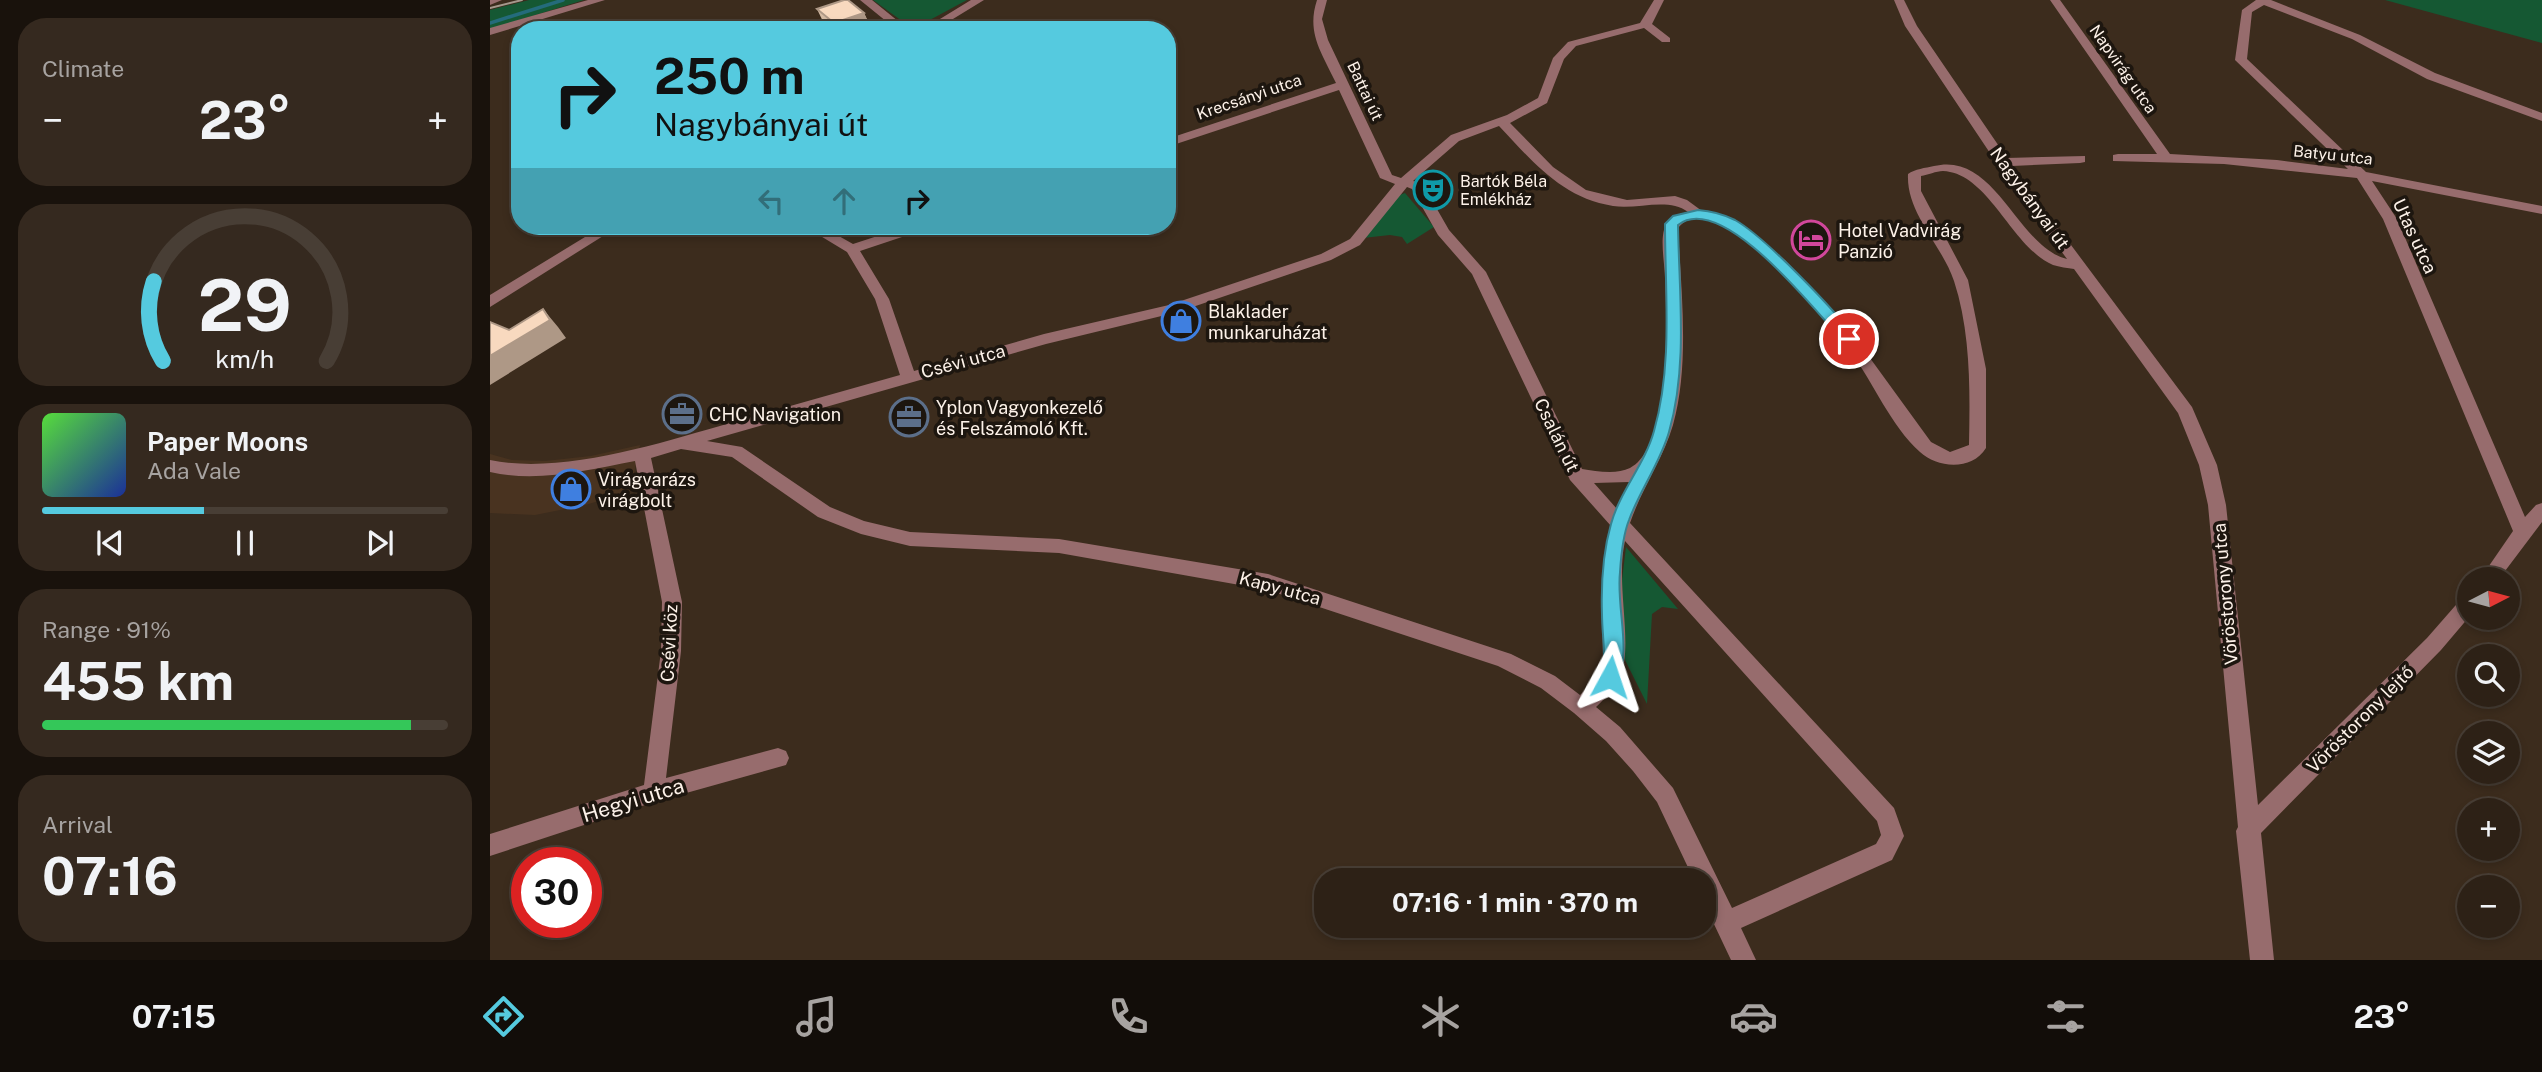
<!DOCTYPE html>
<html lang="en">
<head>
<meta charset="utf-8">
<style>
  :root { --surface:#2d2116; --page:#35291f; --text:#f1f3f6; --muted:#a7a3a1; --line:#483e35; --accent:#55cadf }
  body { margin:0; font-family:"Public Sans",sans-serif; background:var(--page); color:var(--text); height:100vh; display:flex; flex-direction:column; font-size:26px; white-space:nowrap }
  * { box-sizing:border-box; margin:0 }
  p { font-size:23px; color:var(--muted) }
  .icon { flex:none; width:38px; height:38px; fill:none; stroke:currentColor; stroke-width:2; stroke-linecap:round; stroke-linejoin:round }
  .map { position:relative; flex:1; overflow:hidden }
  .details { display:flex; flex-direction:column; gap:18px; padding:18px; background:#19120c; width:490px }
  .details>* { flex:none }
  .hud { position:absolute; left:21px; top:21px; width:665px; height:214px; border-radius:28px; box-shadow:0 4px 10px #0003,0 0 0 2px var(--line); background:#55cadf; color:#111; overflow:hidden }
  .needle { width:46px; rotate:84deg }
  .controls { position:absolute; left:1967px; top:567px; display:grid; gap:14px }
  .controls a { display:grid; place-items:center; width:63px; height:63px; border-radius:50%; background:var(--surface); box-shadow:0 4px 10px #0003,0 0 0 2px var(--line); font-size:35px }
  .speed { position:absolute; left:21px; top:847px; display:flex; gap:14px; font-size:35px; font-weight:700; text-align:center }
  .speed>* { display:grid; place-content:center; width:91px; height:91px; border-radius:50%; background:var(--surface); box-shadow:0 4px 10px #0003,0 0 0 2px var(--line); line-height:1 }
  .speed .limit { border:10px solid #d22; background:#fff; color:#111 }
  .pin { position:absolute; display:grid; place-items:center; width:60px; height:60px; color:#fff; margin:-30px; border:4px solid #fff; border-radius:50%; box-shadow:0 2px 7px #0007 }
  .me { position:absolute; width:77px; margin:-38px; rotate:5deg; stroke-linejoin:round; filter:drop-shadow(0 0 5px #0008) }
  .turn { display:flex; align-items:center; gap:24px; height:147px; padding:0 28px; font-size:32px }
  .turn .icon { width:91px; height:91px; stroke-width:2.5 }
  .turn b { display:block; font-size:49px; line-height:60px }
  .lanes { display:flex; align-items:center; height:66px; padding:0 28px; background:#0003; justify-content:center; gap:35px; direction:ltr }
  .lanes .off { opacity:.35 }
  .big { font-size:52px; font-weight:700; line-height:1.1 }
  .details .card { flex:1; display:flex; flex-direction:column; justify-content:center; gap:10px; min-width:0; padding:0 24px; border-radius:28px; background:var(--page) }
  .details .dial { align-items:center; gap:0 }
  .dial svg { height:182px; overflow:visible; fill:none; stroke:var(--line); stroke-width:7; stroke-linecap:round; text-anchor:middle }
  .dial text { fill:var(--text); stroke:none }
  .song { display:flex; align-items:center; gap:21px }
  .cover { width:84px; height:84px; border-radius:10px; background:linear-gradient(135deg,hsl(110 70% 55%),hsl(230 70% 35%)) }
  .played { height:7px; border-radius:4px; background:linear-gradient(90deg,var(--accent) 40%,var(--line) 40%) }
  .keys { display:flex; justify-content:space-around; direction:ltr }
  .heat { display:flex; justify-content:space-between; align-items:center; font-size:38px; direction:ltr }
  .charge { height:10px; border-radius:5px; background:linear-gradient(90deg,#34c759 91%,var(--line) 0) }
  .trip { position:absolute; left:824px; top:868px; width:402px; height:70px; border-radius:28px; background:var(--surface); box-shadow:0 4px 10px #0003,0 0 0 2px var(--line); font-weight:700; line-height:70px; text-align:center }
  .dock { display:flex; height:112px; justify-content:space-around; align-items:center; background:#120d09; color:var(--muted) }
  .dock .icon { width:49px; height:49px }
  .dock .current { color:var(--accent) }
  .dock b { font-size:32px; color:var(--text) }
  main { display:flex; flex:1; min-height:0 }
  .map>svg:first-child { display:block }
  .built { fill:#493320 }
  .green { fill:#155833 }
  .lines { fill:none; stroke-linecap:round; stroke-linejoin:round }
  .stream { stroke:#246b7b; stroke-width:3.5 }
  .minor { fill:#976c6d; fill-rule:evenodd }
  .tram { stroke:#a5988c; stroke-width:2 }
  .wall { fill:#d5bba4 }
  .shaded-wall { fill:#ae9886 }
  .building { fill:#f8d9bf; stroke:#ae9886; stroke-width:2 }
  .route { fill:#55cadf; stroke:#378391; stroke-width:2 }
  .labels { text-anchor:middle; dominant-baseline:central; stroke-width:7; stroke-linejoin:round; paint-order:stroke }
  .far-street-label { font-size:16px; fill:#fdf2e9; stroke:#1d160f }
  .far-poi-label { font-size:16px; fill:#fdf2e9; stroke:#1d160f; text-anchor:start }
  .street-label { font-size:18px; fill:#fdf2e9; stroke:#1d160f }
  .poi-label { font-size:18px; fill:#fdf2e9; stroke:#1d160f; text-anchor:start }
  .near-street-label { font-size:21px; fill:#fdf2e9; stroke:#1d160f }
</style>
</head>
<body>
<main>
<section class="details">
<div class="card"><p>Climate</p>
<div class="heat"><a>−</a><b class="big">23°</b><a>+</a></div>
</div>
<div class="card dial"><svg viewBox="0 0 100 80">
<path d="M14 69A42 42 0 1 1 86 69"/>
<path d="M14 69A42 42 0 0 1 10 34" stroke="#55cadf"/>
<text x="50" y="56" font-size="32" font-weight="700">29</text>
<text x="50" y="72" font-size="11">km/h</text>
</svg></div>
<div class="card">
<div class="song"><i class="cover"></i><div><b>Paper Moons</b><p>Ada Vale</p></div></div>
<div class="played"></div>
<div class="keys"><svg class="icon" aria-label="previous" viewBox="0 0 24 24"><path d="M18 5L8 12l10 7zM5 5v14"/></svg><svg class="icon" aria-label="pause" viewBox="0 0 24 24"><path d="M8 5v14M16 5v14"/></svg><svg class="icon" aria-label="next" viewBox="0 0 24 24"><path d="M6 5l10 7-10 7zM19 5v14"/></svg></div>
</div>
<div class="card"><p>Range · 91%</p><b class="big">455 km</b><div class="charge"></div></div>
<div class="card"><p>Arrival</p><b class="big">07:16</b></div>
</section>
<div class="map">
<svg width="2052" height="960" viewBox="0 0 2052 960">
  <rect width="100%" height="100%" fill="#3c2c1d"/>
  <path class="built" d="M150,445l-10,47 -45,13 -50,10 -45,-2v-59l22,6 33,1 46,-5z"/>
  <path class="green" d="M39,0h55l-94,29v-19z
    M383,0h94l-54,29z
    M1895,0h157v43z
    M915,193l29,34 -27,17 -5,-7 -12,-2 -27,3 34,-42z
    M1136,547l52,62 -16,-2 -10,7 -5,90 -23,-46 -3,-70z"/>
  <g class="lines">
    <path class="stream" d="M0,23l73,-23"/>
    <path class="minor" d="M0,0h12l-12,5z
      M98,0h17l-115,35v-7z
      M370,0h12l37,30h-12z
      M481,0h13l-49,30h-13z
      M827,0h10l-5,19 6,21 64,135 9,3 50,-43 56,-20 31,-17 15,-40 15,-16 72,-19 14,-23h10l-12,24 18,14v4h-8l-18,-14 -68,18 -12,13 -17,44 -37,20 43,44 33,23 41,10 48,-4 12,4 15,11 21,4 22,11 40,34 61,65 85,117 19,10 19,-7c1,-53 2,-112 -15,-164 -12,-36 -48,-68 -46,-107 7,-5 17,-6 26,-8 62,-15 83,81 133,93l-69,-94 -93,-139 -11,-26h10l13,26 90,132 78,-2v6l-5,1 -68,3 180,241 25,58 9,40 32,300 169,-167 35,-40 7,-2v21l-28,33 -180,183 13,127h-24l-14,-129 2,-4 -30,-322 -9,-40 -21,-52 -104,-144c-6,-1 -15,-2 -21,-4 -41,-17 -64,-92 -110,-94 -7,0 -15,4 -22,5v15l47,89 18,89v79c-14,23 -49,20 -66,4 -30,-27 -46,-69 -70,-101 -21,-28 -135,-170 -172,-123 3,63 12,136 -5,197 -10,34 -31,63 -43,98l264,285 10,28 -12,24 -151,68 15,32h-25l-27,-57v-23h-10l-37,-78 -24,-31 -27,-30 -32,-28 -33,-25 -43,-22 -230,-76 -209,-37 -149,-7 -49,-12 -43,-17 -86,-60 -51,-8 -30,9 31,144 -1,49 -15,127 112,-30 8,3 3,7 -3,7 -132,37 -164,54v-22l154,-49 17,-134 1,-49 -27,-141c-48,9 -97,22 -145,11v-12c72,15 170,-17 240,-37 57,-16 113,-32 170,-48l-25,-76 -28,-47 -43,-26h17l32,18 55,-18h20l-2,3 -66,22 29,48 25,72 130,-37 125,-29 152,-51 29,-15 45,-55 -15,-6 -41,-88 -172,57v-8l169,-56c-14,-30 -30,-50 -19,-83zM1009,126c34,36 63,72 114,80 24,4 55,-9 75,6 -10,2 -17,4 -22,13 -7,12 -1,40 -1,53 2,41 6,170 -35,190 -14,7 -34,3 -48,1l-96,-197 -37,-42 -27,-47 -9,-2 46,-40zM917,187l5,2 26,46 34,39 98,206 41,46 -9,49 1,92 -5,11 -18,17 -25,-19 -44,-22 -243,-80 -209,-35 -149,-7 -46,-11 -34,-14 -88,-60 -35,-6 339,-97 132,-32 153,-52 29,-15zM1139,482l-12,27 -23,-26zM1135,541l252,280 4,14 -5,9 -144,64 -59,-120 -53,-61 -24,-20c9,-9 19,-17 24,-29 14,-33 -5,-94 5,-137z
      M1560,0h10l110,154 107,6 71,9 -113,-109 7,-50 14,-10h15l89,35 75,38 107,40v8l-115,-42 -75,-40 -88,-34 -12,7 -5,47 119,113 176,34v8l-170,-33 25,38 128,298 11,-12 6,-2v19l-43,57h-19l33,-48 -130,-312 -26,-41 -133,-14 -111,-3v-6l5,-1h39z
      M113,226h16l-129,81v-12z"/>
    <path class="tram" d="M0,8l32,-8"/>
  </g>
  <path class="wall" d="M327,9l47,4 8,17h-45z"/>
  <path class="shaded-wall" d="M374,13l8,17h-35l-3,-7z
    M53,309l15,18 8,11 -76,47v-29z"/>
  <path class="building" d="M354,0h4l16,13 -30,10 -17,-14z
    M53,309l7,11 -60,36v-34l19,8z"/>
  <path class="route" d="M1208,210c13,1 25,4 37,10 30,17 100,90 121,119l-2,3h-10c-28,-30 -122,-152 -166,-117 1,68 10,141 -9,207 -9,31 -29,58 -40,88 -6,15 -8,36 -9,52 -4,36 12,78 -3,111h-13l-3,-6c6,-22 1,-40 1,-63 -1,-30 1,-62 9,-90 9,-33 34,-60 43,-93 19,-66 11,-139 11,-207l8,-8z"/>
  <defs>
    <symbol id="theatre-ring" viewBox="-11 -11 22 22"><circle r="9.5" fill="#1d160f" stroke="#0f9aa8" stroke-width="1.5"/><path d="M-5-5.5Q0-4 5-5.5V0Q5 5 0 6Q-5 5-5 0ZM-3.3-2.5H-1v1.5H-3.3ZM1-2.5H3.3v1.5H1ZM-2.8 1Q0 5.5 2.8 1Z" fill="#0f9aa8"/></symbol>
    <symbol id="hotel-ring" viewBox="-11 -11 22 22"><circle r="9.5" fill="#1d160f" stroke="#d1479c" stroke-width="1.5"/><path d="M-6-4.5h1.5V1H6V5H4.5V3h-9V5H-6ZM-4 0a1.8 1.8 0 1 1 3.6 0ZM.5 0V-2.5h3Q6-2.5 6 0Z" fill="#d1479c"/></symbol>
    <symbol id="shop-ring" viewBox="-11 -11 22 22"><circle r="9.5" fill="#1d160f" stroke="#3f7fe0" stroke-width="1.5"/><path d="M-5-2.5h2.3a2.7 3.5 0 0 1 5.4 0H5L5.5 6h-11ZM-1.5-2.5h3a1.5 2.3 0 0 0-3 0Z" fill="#3f7fe0"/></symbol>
    <symbol id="office-ring" viewBox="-11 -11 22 22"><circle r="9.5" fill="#1d160f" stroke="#5c6f8a" stroke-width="1.5"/><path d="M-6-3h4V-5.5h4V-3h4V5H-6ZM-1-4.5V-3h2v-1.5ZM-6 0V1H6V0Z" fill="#5c6f8a"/></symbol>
  </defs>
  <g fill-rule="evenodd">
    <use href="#theatre-ring" x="921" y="168" width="44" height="44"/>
    <use href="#hotel-ring" x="1299" y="218" width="44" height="44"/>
    <use href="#shop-ring" x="669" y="299" width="44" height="44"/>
    <use href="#office-ring" x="170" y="392" width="44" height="44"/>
    <use href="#office-ring" x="397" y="395" width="44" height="44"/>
    <use href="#shop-ring" x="59" y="467" width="44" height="44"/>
  </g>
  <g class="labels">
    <g class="far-street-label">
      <text transform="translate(1633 69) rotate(55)">Napvirág utca</text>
      <text transform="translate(875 91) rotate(65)">Battai út</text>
      <text transform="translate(759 97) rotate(-19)">Krecsányi utca</text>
      <text transform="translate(1843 155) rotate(6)">Batyu utca</text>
    </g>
    <g class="far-poi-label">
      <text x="970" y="181">Bartók Béla<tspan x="970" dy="18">Emlékház</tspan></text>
    </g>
    <g class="street-label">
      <text transform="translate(1540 198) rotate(54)">Nagybányai út</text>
      <text transform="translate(1925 236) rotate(65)">Utas utca</text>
      <text transform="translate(473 361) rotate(-15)">Csévi utca</text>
      <text transform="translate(1067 435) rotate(64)">Csalán út</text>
      <text transform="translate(790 588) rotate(15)">Kapy utca</text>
      <text transform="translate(1735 594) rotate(-95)">Vöröstorony utca</text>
      <text transform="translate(179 643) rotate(-87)">Csévi köz</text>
      <text transform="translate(1870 719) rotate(-45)">Vöröstorony lejtő</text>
    </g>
    <g class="poi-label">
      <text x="1348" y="230">Hotel Vadvirág<tspan x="1348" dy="21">Panzió</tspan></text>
      <text x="718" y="311">Blaklader<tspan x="718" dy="21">munkaruházat</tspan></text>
      <text x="446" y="407">Yplon Vagyonkezelő<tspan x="446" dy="21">és Felszámoló Kft.</tspan></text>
      <text x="219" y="414">CHC Navigation</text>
      <text x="108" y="479">Virágvarázs<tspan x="108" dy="21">virágbolt</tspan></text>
    </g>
    <g class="near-street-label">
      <text transform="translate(143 800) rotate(-17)">Hegyi utca</text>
    </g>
  </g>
</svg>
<div class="controls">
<a><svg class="needle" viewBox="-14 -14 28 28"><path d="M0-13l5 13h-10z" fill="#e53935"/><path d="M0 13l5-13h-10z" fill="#a7a3a1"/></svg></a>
<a><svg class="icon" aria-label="search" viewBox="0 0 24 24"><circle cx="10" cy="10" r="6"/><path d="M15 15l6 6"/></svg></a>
<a><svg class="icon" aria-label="layers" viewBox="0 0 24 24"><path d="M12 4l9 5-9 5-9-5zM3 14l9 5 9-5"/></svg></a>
<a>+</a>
<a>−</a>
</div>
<div class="speed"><div class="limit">30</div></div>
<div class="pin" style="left:1359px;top:339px;background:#d93025"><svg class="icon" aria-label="arrive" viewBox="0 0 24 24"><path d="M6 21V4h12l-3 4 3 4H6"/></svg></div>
<svg class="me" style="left:1120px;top:677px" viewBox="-20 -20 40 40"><path d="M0-17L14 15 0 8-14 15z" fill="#55cadf" stroke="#fff" stroke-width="4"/></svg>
<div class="trip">07:16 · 1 min · 370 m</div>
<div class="hud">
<div class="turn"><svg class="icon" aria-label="right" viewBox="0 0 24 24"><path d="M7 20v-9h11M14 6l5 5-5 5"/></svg><div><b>250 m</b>Nagybányai út</div></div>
<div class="lanes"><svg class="icon off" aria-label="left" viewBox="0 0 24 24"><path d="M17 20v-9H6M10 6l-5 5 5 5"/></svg><svg class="icon off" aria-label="ahead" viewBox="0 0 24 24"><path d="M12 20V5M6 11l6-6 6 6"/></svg><svg class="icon" aria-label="right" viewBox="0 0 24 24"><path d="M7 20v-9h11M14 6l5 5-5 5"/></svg></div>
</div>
</div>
</main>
<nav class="dock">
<b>07:15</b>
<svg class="icon current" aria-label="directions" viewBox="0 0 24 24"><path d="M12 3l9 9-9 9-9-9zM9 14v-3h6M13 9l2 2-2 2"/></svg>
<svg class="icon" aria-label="music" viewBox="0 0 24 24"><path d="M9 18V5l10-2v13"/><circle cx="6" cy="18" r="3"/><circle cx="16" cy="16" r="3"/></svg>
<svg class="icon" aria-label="phone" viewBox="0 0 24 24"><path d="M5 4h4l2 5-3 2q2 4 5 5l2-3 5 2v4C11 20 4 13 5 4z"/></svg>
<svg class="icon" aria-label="climate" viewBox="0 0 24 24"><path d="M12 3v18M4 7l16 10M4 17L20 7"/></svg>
<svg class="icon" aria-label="car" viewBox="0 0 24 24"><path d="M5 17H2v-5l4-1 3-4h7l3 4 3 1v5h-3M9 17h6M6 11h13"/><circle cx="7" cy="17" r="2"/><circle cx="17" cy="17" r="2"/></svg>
<svg class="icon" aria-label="filters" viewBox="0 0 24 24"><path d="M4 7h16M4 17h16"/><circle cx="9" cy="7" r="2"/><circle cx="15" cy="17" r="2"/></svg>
<b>23°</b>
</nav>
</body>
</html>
